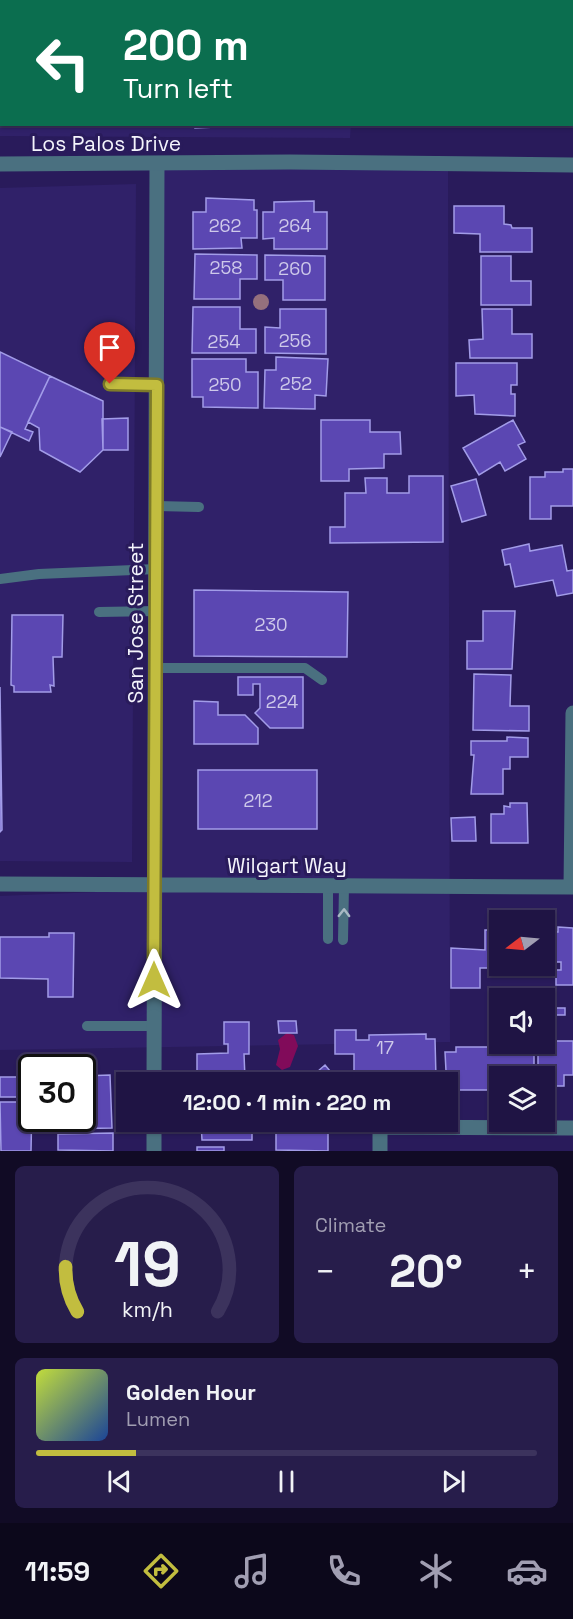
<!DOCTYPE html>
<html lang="en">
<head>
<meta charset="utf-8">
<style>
  :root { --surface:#1f1444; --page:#271d4b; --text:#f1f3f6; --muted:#a19eb2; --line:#3c335d; --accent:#c2bd3f }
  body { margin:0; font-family:"Space Grotesk",sans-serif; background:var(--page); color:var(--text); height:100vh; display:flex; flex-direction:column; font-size:22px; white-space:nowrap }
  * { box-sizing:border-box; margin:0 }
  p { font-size:20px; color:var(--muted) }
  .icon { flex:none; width:33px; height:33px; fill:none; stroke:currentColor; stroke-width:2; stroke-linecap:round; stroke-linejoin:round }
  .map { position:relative; height:1151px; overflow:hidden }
  .panel { display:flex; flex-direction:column; gap:15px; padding:15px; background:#110b25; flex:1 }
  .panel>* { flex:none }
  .banner { position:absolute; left:0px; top:0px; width:573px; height:126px; box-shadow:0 2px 4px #0004,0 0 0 2px var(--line); background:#0b6e4f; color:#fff; overflow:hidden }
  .needle { width:39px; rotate:254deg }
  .tools { position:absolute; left:489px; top:910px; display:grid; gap:12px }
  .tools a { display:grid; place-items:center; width:66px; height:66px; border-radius:0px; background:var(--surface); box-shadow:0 2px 4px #0004,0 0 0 2px var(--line); font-size:30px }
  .speed { position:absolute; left:18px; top:1054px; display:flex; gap:12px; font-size:30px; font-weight:700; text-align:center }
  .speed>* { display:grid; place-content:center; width:78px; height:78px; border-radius:50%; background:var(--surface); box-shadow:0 2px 4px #0004,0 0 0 2px var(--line); line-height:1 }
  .speed .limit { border:3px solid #111; border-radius:9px; background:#fff; color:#111 }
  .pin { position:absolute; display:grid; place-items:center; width:51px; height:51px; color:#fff; margin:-62px -26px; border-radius:50% 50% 50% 0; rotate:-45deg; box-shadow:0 0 6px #0007 }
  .pin .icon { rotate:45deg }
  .me { position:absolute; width:66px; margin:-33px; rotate:0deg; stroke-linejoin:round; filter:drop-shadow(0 0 4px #0008) }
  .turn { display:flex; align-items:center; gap:21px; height:126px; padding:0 24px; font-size:27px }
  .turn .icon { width:78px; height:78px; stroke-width:2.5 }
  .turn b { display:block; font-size:42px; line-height:51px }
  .big { font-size:45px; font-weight:700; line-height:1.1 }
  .panel .tile { flex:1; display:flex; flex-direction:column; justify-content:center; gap:9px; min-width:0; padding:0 21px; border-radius:9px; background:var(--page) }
  .panel .dial { align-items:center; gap:0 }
  .dial svg { height:156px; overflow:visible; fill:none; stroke:var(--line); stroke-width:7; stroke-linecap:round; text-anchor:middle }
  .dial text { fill:var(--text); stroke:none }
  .song { display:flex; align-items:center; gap:18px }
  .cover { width:72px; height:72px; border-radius:9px; background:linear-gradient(135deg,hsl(70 70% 55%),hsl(220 70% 35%)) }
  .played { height:6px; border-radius:3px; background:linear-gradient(90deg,var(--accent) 20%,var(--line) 20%) }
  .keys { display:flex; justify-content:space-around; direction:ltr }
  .heat { display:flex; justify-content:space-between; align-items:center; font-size:33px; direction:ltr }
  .panel .tiles { flex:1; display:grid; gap:15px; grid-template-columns:1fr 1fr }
  .tile:last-child { grid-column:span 2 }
  .trip { position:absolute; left:116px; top:1072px; width:342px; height:60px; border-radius:0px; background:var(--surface); box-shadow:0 2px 4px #0004,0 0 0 2px var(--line); font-weight:700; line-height:60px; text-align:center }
  .dock { display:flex; height:96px; justify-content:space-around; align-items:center; background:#0c081b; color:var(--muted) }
  .dock .icon { width:42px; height:42px }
  .dock .active { color:var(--accent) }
  .dock b { font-size:27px; color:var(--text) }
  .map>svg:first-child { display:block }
  .built { fill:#302169 }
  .water { fill:#810b5a }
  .building { fill:#5b47b2; stroke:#a29ce8; stroke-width:1.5 }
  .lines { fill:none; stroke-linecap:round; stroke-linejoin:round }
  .service { stroke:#4a7080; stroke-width:10 }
  .minor { stroke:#4a7080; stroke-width:15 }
  .tertiary { stroke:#4a7080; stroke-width:15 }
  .tree { fill:#95707d }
  .oneway { stroke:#a8b9c4 }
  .route-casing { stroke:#7e7b29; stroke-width:15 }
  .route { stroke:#c2bd3f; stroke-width:10 }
  .labels { text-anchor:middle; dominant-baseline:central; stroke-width:6; stroke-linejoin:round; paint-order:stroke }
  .number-label { font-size:18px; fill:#cec9ea }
  .street-label { font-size:21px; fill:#f4f4fc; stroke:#291b5b }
</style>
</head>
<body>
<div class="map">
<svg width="573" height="1151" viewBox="0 0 573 1151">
  <rect width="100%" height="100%" fill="#291b5b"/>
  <path class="built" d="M0,0h352l-350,2v122h349l-1,14 -350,-2z
    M448,163l2,879 -450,8v-154l97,-4 58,-6 2,-722z
    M136,184l-4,678 -132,-1v-673z"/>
  <path class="water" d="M287,1033l7,2 4,11 -8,21 -8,3 -6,-5 4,-16 -2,-9z"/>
  <path class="building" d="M8,0h76v2h-76z
    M96,0h81v2h-81z
    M186,0h71v2h-71z
    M274,0h72v2h-72z
    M355,0h91v2h-91z
    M454,0h119v26l-1,-24z
    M195,124h64v1l-64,3z
    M206,198l48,2v10h3v28h-16l1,10 -49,1v-37h13z
    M314,201v11h13v37h-53v-11l-11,1v-27h11v-10z
    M454,206h50v18l7,1 1,3h20v24h-52v-18l-26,-1z
    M195,254l62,1v24h-17v20h-46z
    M265,255l60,1v44h-42v-20h-18z
    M481,256h30v25h20v24h-50z
    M193,307h47v22h16v24h-64z
    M280,309h46v45l-61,-1v-26l15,1z
    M482,309h30v25h20v24h-62l-1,-18 14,-1z
    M0,352l50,24 -25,53 8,3 -4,9 -29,-14z
    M276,357l52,2 -2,37 -11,-1v14l-51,-1 1,-38h11z
    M192,359h54v13h12v36l-55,-1v-10h-11z
    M456,363h61v22h-6v9h4v22l-40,-2 -1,-19 -18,1z
    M50,376l53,25v49l-23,22 -40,-22 -1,-22 -11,-6z
    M128,418v32h-25l-1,-31z
    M321,420h49v12h30l1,22h-17v14l-35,1v12h-28z
    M513,420l12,22 -7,3 8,14 -21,12 -5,-9 -21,13 -16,-27z
    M0,427l12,5 -12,25z
    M563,469h10v37h-22v13h-21v-42h15v-5h18z
    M409,476h34v66l-113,1v-16h15v-34h21l-1,-15h22v15h22z
    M476,479l10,36 -24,7 -11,-36z
    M529,544l1,7 32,-6 5,26 6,-1v23l-16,3 -4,-16 -38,7 -5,-23 -5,1 -3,-15z
    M194,590l154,2 -1,65 -153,-1z
    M483,611h32l-3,58h-45v-28h16z
    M12,615h51l-1,42h-9l1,29 -4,-1 1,7h-37v-6l-3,-1z
    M474,674l37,1 -1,31h19v25l-56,-1z
    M238,677h65v51h-33l-15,-15 5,-5v-24h-7v11h-15z
    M0,687l2,143 -2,2z
    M194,701l24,1v13h27l13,13v16h-64z
    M507,737l21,1v19h-18v12h-7v25h-32l3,-39h-3v-14h36z
    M198,770h119v59h-119z
    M510,803h17l1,40h-37v-29h13v-8l6,1z
    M475,817l1,24h-24l-1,-23z
    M558,927l15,1v57h-17v-15h5v-8h-17v-30h14z
    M485,930h15v38h-20v20h-29v-40l34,2z
    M49,933h25l-1,64h-25v-18l-48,-1v-41h49z
    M554,1008h11v7h-11z
    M278,1021h18l1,12h-18z
    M224,1022h25v32h-5l1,25 -48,1v-26l31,-1v-9h-4z
    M335,1030h21v10h13v-5l57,-1v5h9l1,39h-31v-6h-51v-18h-19z
    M544,1041h29v34h-9v11h-20v-9h-6v-33h6z
    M456,1047h40l-1,4h39v26h-34v13h-53l-2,-38h11z
    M325,1065l15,18h-30l-2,-3z
    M110,1075l2,53 -54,1v-10h24v-43z
    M0,1077h30v20h-30z
    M0,1102h32l-1,49h-30z
    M201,1122h33v4l18,-1v15h-50z
    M276,1122h52v29l-52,-1z
    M113,1133v18l-55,-1v-16z
    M197,1147h27v4h-27z"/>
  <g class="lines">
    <path class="service" d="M110,384l47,1
      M157,506l42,1
      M0,579l39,-5 118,-5
      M99,612l58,-1
      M156,668h149l17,12
      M328,886v53
      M343,940l1,-54
      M87,1026h67"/>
    <path class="minor" d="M0,884l573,3
      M571,887l2,-174
      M154,1083l3,-919
      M154,1151v-29
      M380,1151v-24l193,1"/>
    <path class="tertiary" d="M0,164l290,-2 283,3"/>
  </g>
  <circle class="tree" cx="261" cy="302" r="8"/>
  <defs><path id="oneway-chevron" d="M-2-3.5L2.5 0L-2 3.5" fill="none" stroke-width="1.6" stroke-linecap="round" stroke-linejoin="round" transform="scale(1.5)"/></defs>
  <use class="oneway" href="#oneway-chevron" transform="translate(344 913) rotate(-89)"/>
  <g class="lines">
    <defs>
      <path id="route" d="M110,384l47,1 -3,595"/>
    </defs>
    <use href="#route" class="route-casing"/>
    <use href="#route" class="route"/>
  </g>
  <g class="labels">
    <g class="number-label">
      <text x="225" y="225">262</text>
      <text x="295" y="225">264</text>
      <text x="226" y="267">258</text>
      <text x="295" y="268">260</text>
      <text x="295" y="340">256</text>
      <text x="224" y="341">254</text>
      <text x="296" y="383">252</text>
      <text x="225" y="384">250</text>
      <text x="271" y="624">230</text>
      <text x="282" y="701">224</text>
      <text x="258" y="800">212</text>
      <text x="385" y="1047">17</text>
    </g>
    <g class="street-label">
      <text x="106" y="143">Los Palos Drive</text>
      <text transform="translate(135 623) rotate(-90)">San Jose Street</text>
      <text x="287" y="865">Wilgart Way</text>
    </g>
  </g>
</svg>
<div class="tools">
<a><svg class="needle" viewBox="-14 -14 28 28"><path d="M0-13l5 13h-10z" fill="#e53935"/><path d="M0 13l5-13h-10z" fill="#a19eb2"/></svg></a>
<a><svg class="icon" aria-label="sound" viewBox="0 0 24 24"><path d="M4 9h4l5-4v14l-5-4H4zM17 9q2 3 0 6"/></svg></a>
<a><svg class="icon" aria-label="layers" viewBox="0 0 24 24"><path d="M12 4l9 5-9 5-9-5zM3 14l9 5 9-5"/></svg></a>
</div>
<div class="speed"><div class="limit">30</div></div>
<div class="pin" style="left:110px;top:384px;background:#d93025"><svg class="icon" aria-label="arrive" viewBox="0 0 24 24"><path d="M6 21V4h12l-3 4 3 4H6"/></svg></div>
<svg class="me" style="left:154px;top:980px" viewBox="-20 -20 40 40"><path d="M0-17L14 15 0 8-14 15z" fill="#c2bd3f" stroke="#fff" stroke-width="4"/></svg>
<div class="trip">12:00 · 1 min · 220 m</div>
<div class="banner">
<div class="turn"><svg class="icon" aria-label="left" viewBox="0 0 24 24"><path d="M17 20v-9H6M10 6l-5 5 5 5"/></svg><div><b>200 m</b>Turn left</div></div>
</div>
</div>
<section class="panel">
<div class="tiles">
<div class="tile dial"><svg viewBox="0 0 100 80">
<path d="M14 69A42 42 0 1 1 86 69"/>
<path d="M14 69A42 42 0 0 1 8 46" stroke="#c2bd3f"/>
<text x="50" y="56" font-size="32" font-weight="700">19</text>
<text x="50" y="72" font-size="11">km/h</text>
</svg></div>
<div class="tile"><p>Climate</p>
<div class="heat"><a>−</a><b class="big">20°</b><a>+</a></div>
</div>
<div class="tile">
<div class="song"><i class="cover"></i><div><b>Golden Hour</b><p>Lumen</p></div></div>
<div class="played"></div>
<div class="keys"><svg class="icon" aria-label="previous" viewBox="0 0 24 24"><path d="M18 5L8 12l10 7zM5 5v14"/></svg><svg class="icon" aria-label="pause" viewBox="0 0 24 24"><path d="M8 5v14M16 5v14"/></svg><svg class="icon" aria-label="next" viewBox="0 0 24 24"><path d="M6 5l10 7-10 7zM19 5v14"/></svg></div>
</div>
</div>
</section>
<nav class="dock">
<b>11:59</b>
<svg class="icon active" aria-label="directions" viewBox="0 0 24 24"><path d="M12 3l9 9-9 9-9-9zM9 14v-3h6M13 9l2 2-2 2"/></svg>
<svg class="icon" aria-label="music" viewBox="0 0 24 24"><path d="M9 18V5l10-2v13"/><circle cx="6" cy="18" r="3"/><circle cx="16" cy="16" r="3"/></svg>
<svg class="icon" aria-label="phone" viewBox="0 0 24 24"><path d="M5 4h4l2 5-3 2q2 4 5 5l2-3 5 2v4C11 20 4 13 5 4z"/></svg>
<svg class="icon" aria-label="climate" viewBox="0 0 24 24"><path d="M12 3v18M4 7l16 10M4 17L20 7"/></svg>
<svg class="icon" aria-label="car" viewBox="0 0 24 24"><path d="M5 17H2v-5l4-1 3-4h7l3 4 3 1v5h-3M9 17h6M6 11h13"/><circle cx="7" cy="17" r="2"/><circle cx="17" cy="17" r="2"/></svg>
</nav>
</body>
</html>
